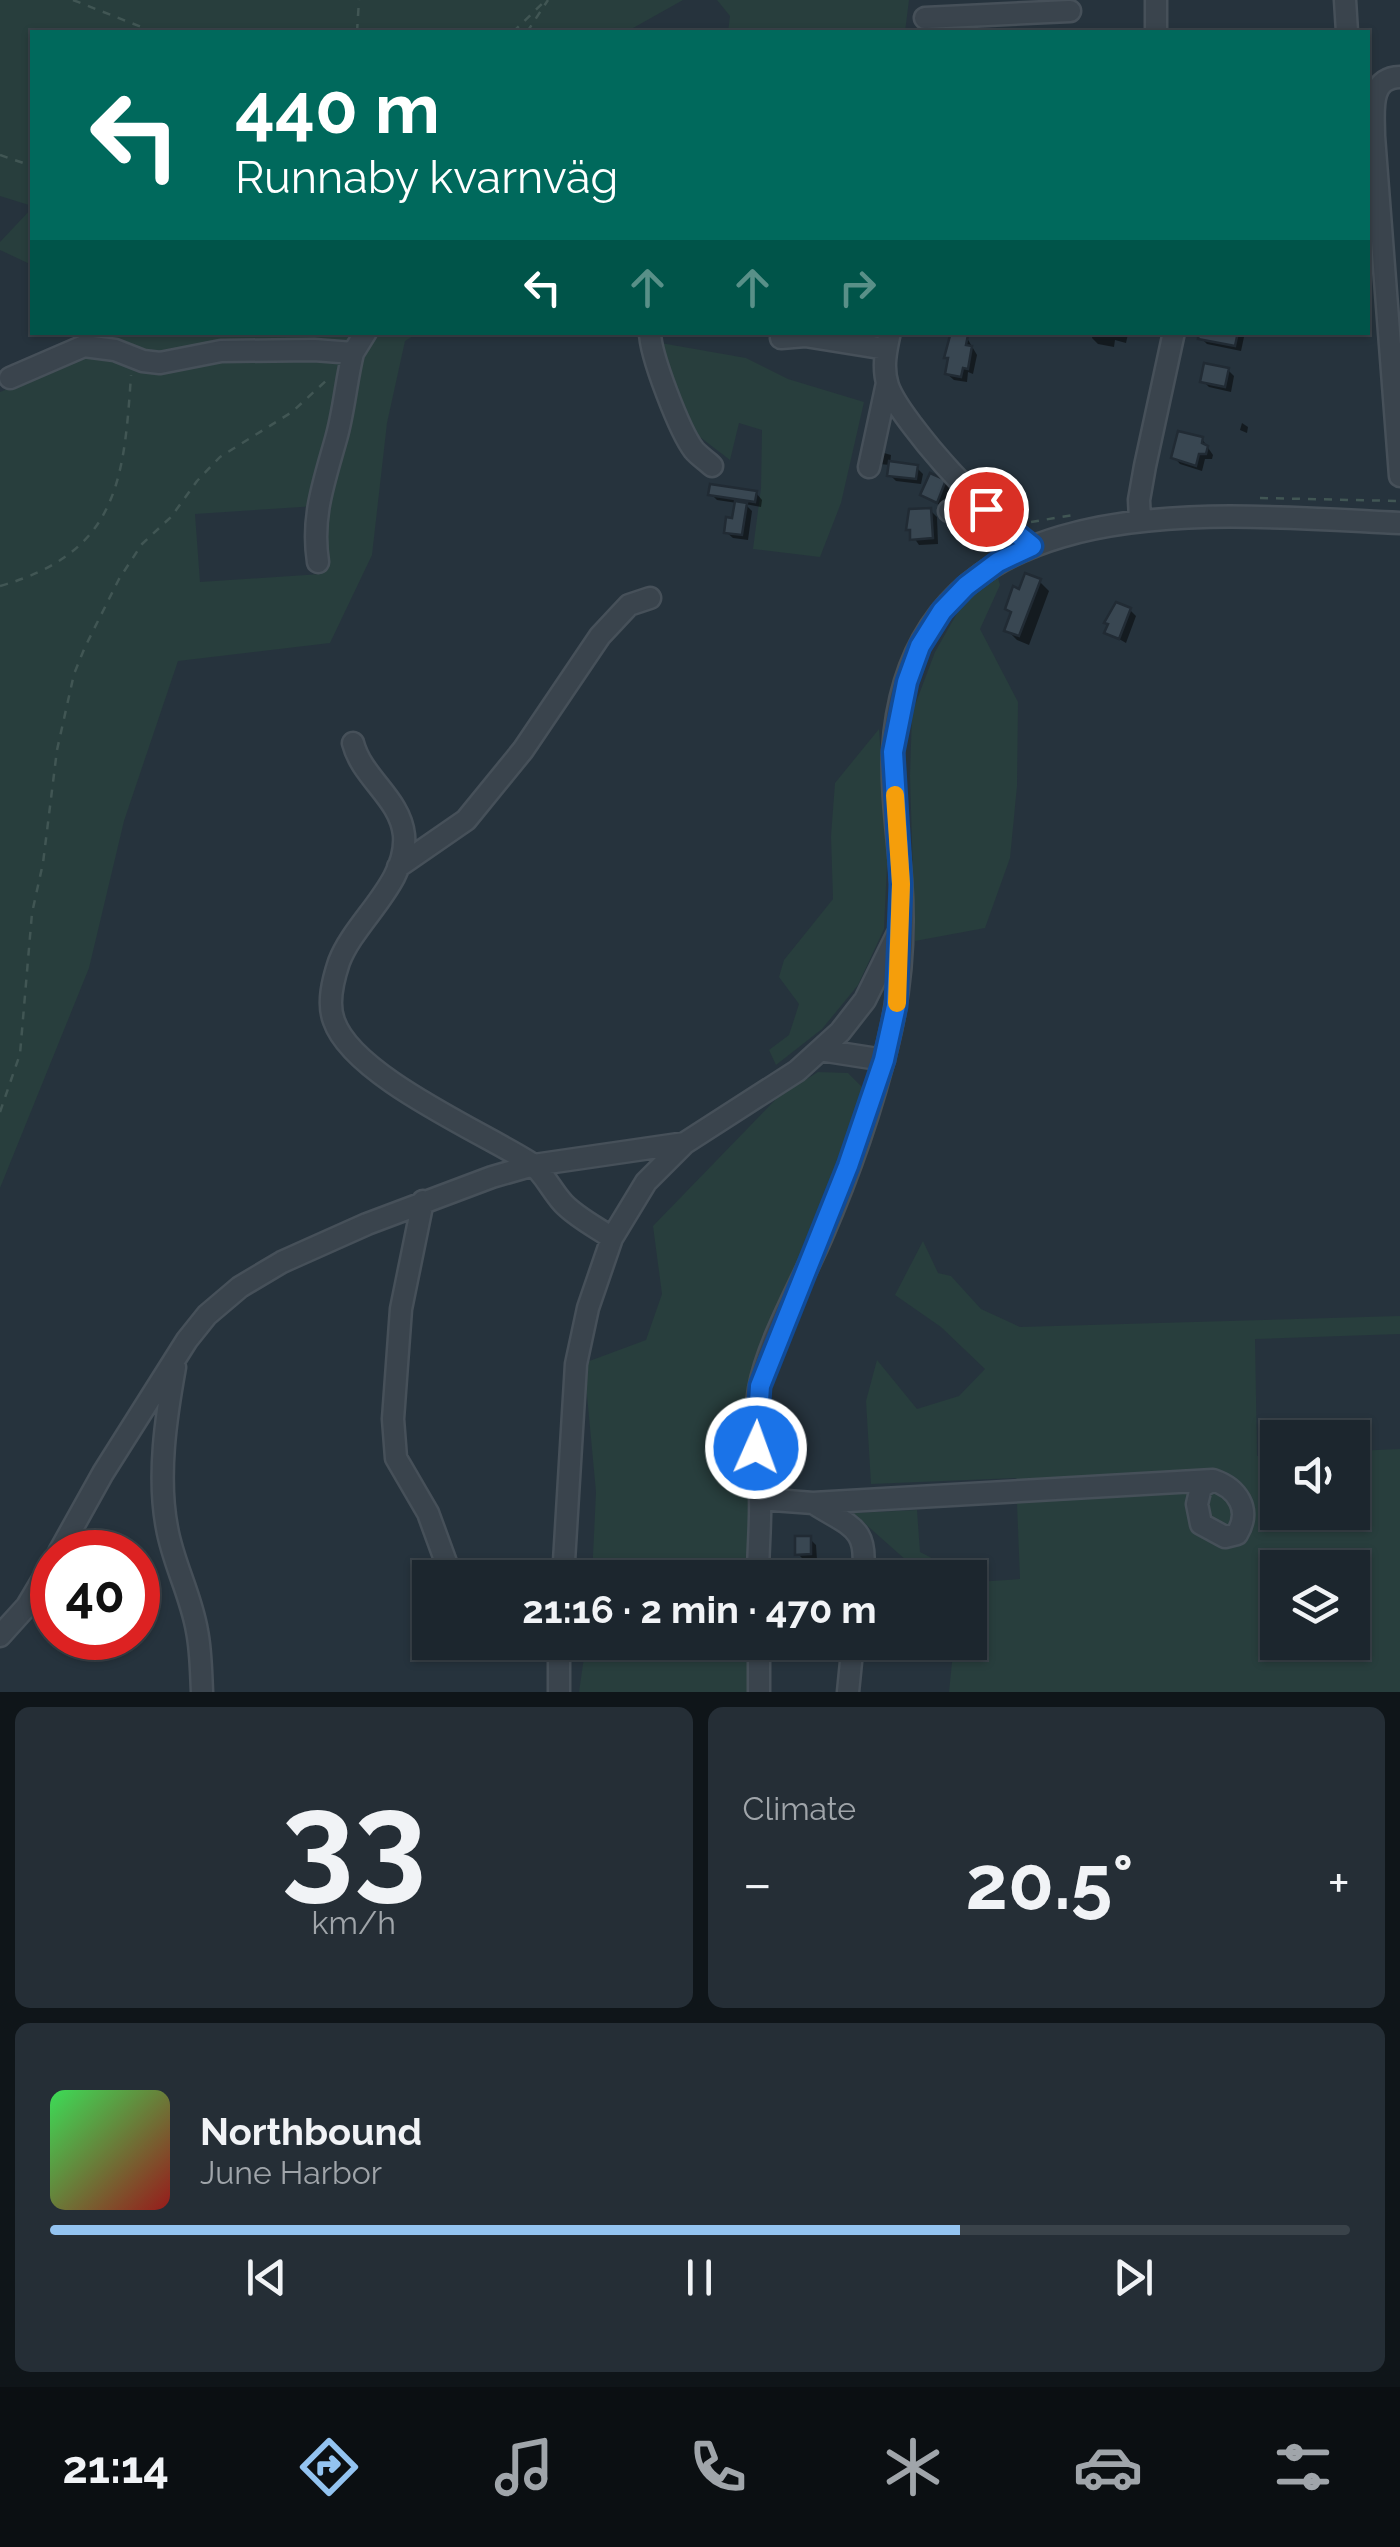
<!DOCTYPE html>
<html lang="en">
<head>
<meta charset="utf-8">
<style>
  :root { --surface:#1c262e; --page:#252e36; --text:#f1f3f6; --muted:#a0a5aa; --line:#3a434a; --accent:#93c3f0 }
  body { margin:0; font-family:Raleway,sans-serif; background:var(--page); color:var(--text); height:100vh; display:flex; flex-direction:column; font-size:38px; white-space:nowrap }
  * { box-sizing:border-box; margin:0 }
  p { font-size:32px; color:var(--muted) }
  .icon { flex:none; width:55px; height:55px; fill:none; stroke:currentColor; stroke-width:2; stroke-linecap:round; stroke-linejoin:round }
  .map { position:relative; height:1692px; overflow:hidden }
  .side { display:flex; flex-direction:column; gap:15px; padding:15px; background:#0f1519; flex:1 }
  .side>* { flex:none }
  .banner { position:absolute; left:30px; top:30px; width:1340px; height:305px; border-radius:0px; box-shadow:0 2px 8px #0004,0 0 0 2px var(--line); background:#00695c; color:#fff; overflow:hidden }
  .controls { position:absolute; left:1260px; top:1420px; display:grid; gap:20px }
  .controls a { display:grid; place-items:center; width:110px; height:110px; border-radius:0px; background:var(--surface); box-shadow:0 2px 8px #0004,0 0 0 2px var(--line); font-size:50px }
  .speed { position:absolute; left:30px; top:1530px; display:flex; gap:20px; font-size:50px; font-weight:700; text-align:center }
  .speed>* { display:grid; place-content:center; width:130px; height:130px; border-radius:50%; background:var(--surface); box-shadow:0 2px 8px #0004,0 0 0 2px var(--line); line-height:1 }
  .speed .limit { border:15px solid #d22; background:#fff; color:#111 }
  .pin { position:absolute; display:grid; place-items:center; width:85px; height:85px; color:#fff; margin:-42px; border:5px solid #fff; border-radius:50%; box-shadow:0 2px 10px #0007 }
  .me { position:absolute; width:110px; margin:-55px; rotate:2deg; stroke-linejoin:round; filter:drop-shadow(0 0 8px #0008) }
  .turn { display:flex; align-items:center; gap:35px; height:210px; padding:0 40px; font-size:45px }
  .turn .icon { width:130px; height:130px; stroke-width:2.5 }
  .turn b { display:block; font-size:70px; line-height:85px }
  .lanes { display:flex; align-items:center; height:95px; padding:0 40px; background:#0003; justify-content:center; gap:50px; direction:ltr }
  .lanes .off { opacity:.35 }
  .big { font-size:75px; font-weight:700; line-height:1.1 }
  .side .tile { flex:1; display:flex; flex-direction:column; justify-content:center; gap:15px; min-width:0; padding:0 35px; border-radius:15px; background:var(--page) }
  .side .dial { align-items:center; gap:0 }
  .dial b { font-size:130px; line-height:1 }
  .song { display:flex; align-items:center; gap:30px }
  .cover { width:120px; height:120px; border-radius:15px; background:linear-gradient(135deg,hsl(130 70% 55%),hsl(0 70% 35%)) }
  .played { height:10px; border-radius:5px; background:linear-gradient(90deg,var(--accent) 70%,var(--line) 70%) }
  .keys { display:flex; justify-content:space-around; direction:ltr }
  .heat { display:flex; justify-content:space-between; align-items:center; font-size:55px; direction:ltr }
  .side .tiles { flex:1; display:grid; gap:15px; grid-template-columns:1fr 1fr }
  .tile:last-child { grid-column:span 2 }
  .trip { position:absolute; left:412px; top:1560px; width:575px; height:100px; border-radius:0px; background:var(--surface); box-shadow:0 2px 8px #0004,0 0 0 2px var(--line); font-weight:700; line-height:100px; text-align:center }
  .tab-bar { display:flex; height:160px; justify-content:space-around; align-items:center; background:#0b0f12; color:var(--muted) }
  .tab-bar .icon { width:70px; height:70px }
  .tab-bar .on { color:var(--accent) }
  .tab-bar b { font-size:45px; color:var(--text) }
  .map>svg:first-child { display:block }
  .green { fill:#283e3d; fill-rule:evenodd }
  .shadow { fill:#0007 }
  .building { fill:#394752; stroke:#212b34; stroke-width:2.5 }
  .lines { fill:none; stroke-linecap:round; stroke-linejoin:round }
  .minor-casing { stroke:#465059; stroke-width:25 }
  .path { stroke:#415654; stroke-width:2.5; stroke-dasharray:8 8; stroke-linecap:butt }
  .minor { stroke:#3a444d; stroke-width:20 }
  .route-casing { stroke:#114b97; stroke-width:25 }
  .route { stroke:#1a73e8; stroke-width:18 }
  .slow { stroke:#f59e0b; stroke-width:18 }
</style>
</head>
<body>
<div class="map">
<svg width="1400" height="1692" viewBox="0 0 1400 1692">
  <rect width="100%" height="100%" fill="#26333d"/>
  <path class="green" d="M0,0h683l-57,32h-594v174l-32,-10z
    M717,0h192l-4,32h-177l2,-16z
    M32,208v57l-32,-15v-8z
    M80,333h338l-13,8 -18,82 -15,132 -42,88 -152,18 -54,160 -35,147 -89,220v-796l73,-30zM316,506l5,68 -121,8 -5,-68z
    M655,342l91,16 42,21 76,23 -23,101 -21,54 -67,-8 8,-61 1,-58 -23,-7 -9,37 -38,-29z
    M997,574l3,11 -20,44 38,73 -1,84 -7,72 -25,70 -70,13 -5,-165 2,-63 23,-61 25,-44z
    M879,729l9,114 -4,86 -26,56 -36,44 -46,36 -7,-15 20,-15 10,-31 -20,-27 5,-17 49,-61 -2,-63 4,-53z
    M818,1072l30,1 15,15 -64,181 -49,163v145h-158l4,-85 -12,-129 62,-23 16,-46 -9,-68 125,-129z
    M923,1241l15,32 13,3 30,33 39,18 380,-11v18l-145,5 2,117 20,-1 1,57h74l1,-61 47,-2v243h-451l5,-49 16,-1v-64l7,4 43,-3 -4,-101 -145,6 -5,-83 11,-41 40,49 42,-13 26,-27 -44,-42 -46,-32zM1278,1568h74v74h-74z
    M917,1510l3,42 49,25h-44l-72,-64z
    M586,1643h166l2,49h-175z"/>
  <path class="shadow" d="M1093,332h33l2,2 -2,9 -11,-3 -1,7 -16,-3 -6,-6z
    M1202,332h37l5,5 -3,14 -34,-7 -6,-6z
    M967,338l10,17 -4,19 -5,-2 -1,10 -13,-2 -7,-6 3,-14 -3,-3z
    M1228,370l6,6 -3,16 -22,-5 -6,-6z
    M1242,423l6,4 -1,6 -7,-3z
    M1202,439l11,16 -1,4h-7l-3,12 -22,-7 -6,-7z
    M877,451l14,4 -1,9 26,3 7,7 -2,10 -25,-3 -6,-6 1,-10 -13,-1z
    M945,482l6,6 -8,19 -20,-12z
    M756,493l6,7 -1,7 -16,-3 7,7 -4,29 -15,-2 -7,-6 8,-11 3,-18 -20,-3 -6,-6z
    M930,510l7,7 1,27 -19,1 -11,-16z
    M1039,581l10,10 -20,54 -12,-5 -10,-10 6,-16 -5,-5 13,-17z
    M1130,610l6,6 -10,27 -19,-11z
    M810,1539l6,6 1,15h-13l-6,-6z"/>
  <path class="building" d="M951,332l17,3 -2,10 6,1 -4,23 -5,-1 -2,9 -16,-3 3,-16h-4z
    M1199,332h39l-3,14 -37,-7z
    M1204,363l25,5 -4,19 -25,-5z
    M1178,431l25,6 -1,6 6,3 -2,8h-7l-3,12 -25,-8z
    M889,461l29,4 -2,14 -29,-3z
    M930,473l16,7 -9,23 -17,-8z
    M710,484l47,7 -2,11 -47,-7z
    M735,501l12,2 -5,32 -18,-2 2,-16 6,1z
    M931,508l2,30 -23,2v-10h-4l3,-21z
    M1025,573l16,6 -22,57 -15,-5 7,-19 -6,-3 8,-23 6,3z
    M1116,602l15,6 -12,31 -15,-6 4,-9 -4,-1z
    M795,1536h16v18l-16,1z"/>
  <g class="lines">
    <defs>
      <path id="minor" d="M1156,0v32
        M1345,0l2,32
        M925,18l145,-7
        M1400,77c-32,1 -26,35 -26,59l26,340
        M650,332c0,23 30,100 44,118 5,6 13,11 18,16
        M890,332c-4,18 -8,36 -2,54 5,14 15,27 24,39 35,47 74,85 119,121
        M781,338l24,-2 81,13
        M10,378l74,-32 31,4 28,11 17,2 61,-12 93,-1 39,3 13,-21
        M869,467l18,-84
        M949,511l37,-2
        M1140,520l-1,-20 6,-34 29,-134
        M318,562c-7,-45 6,-80 18,-123 8,-28 10,-57 17,-86
        M353,743c9,35 47,55 51,92 4,48 -49,85 -65,127 -6,18 -12,41 -5,59 19,55 146,110 195,141 14,9 22,28 34,41 13,14 33,24 49,35
        M398,867l68,-47 57,-70 77,-114 29,-31 21,-7
        M820,1050l64,10
        M423,1201l-22,108 -8,110 3,39 32,55 19,52
        M175,1367c-9,50 -18,109 -8,161 6,35 24,67 30,103 4,20 4,41 5,61
        M760,1499l53,4 400,-23c24,8 39,29 24,54l-12,3 -24,-13 -4,-20 4,-17 12,-7
        M813,1503c38,24 57,24 49,75
        M59,1552l44,-79 84,-133 20,-25 33,-28 42,-25 85,-38 125,-47 42,-12 151,-22
        M563,1578l13,-214 12,-56 24,-70 34,-56 39,-39 112,-72 43,-39 25,-32 32,-65
        M758,1578c0,-28 3,-56 2,-83 -2,-35 -7,-72 -1,-106 8,-46 44,-109 63,-153 27,-62 50,-128 66,-193 13,-53 17,-110 13,-165 -3,-42 -10,-85 -8,-128 17,-271 315,-236 507,-227
        M0,1636l27,-30 25,-42
        M759,1642v50
        M559,1692v-50
        M848,1692l5,-50"/>
    </defs>
    <use href="#minor" class="minor-casing"/>
    <path class="path" d="M73,0l81,32
      M310,32l26,-3 13,3
      M357,32l2,-32
      M513,32l33,-32
      M527,32l21,-32
      M0,155l32,11
      M1260,498l140,3
      M1031,522l42,-7
      M0,586c117,-33 124,-104 131,-211
      M0,1112l20,-58 12,-141 11,-50 14,-113 17,-76 11,-27 34,-68 23,-35 29,-27 26,-36 23,-24 72,-45 37,-34"/>
    <use href="#minor" class="minor"/>
  </g>
  <g class="lines">
    <defs>
      <path id="route" d="M756,1448l4,-62 88,-220 36,-106 12,-54 5,-122 -8,-132 14,-70 13,-36 22,-35 24,-25 32,-24 34,-16 -46,-37"/>
    </defs>
    <use href="#route" class="route-casing"/>
    <use href="#route" class="route"/>
    <path class="slow" d="M895,795l6,89 -4,119"/>
  </g>
</svg>
<div class="controls">
<a><svg class="icon" aria-label="sound" viewBox="0 0 24 24"><path d="M4 9h4l5-4v14l-5-4H4zM17 9q2 3 0 6"/></svg></a>
<a><svg class="icon" aria-label="layers" viewBox="0 0 24 24"><path d="M12 4l9 5-9 5-9-5zM3 14l9 5 9-5"/></svg></a>
</div>
<div class="speed"><div class="limit">40</div></div>
<div class="pin" style="left:986px;top:509px;background:#d93025"><svg class="icon" aria-label="arrive" viewBox="0 0 24 24"><path d="M6 21V4h12l-3 4 3 4H6"/></svg></div>
<svg class="me" style="left:756px;top:1448px" viewBox="-20 -20 40 40"><circle r="17" fill="#1a73e8" stroke="#fff" stroke-width="3"/><path d="M0-11L8 9 0 5-8 9z" fill="#fff"/></svg>
<div class="trip">21:16 · 2 min · 470 m</div>
<div class="banner">
<div class="turn"><svg class="icon" aria-label="left" viewBox="0 0 24 24"><path d="M17 20v-9H6M10 6l-5 5 5 5"/></svg><div><b>440 m</b>Runnaby kvarnväg</div></div>
<div class="lanes"><svg class="icon" aria-label="left" viewBox="0 0 24 24"><path d="M17 20v-9H6M10 6l-5 5 5 5"/></svg><svg class="icon off" aria-label="ahead" viewBox="0 0 24 24"><path d="M12 20V5M6 11l6-6 6 6"/></svg><svg class="icon off" aria-label="ahead" viewBox="0 0 24 24"><path d="M12 20V5M6 11l6-6 6 6"/></svg><svg class="icon off" aria-label="right" viewBox="0 0 24 24"><path d="M7 20v-9h11M14 6l5 5-5 5"/></svg></div>
</div>
</div>
<section class="side">
<div class="tiles">
<div class="tile dial"><b>33</b><p>km/h</p></div>
<div class="tile"><p>Climate</p>
<div class="heat"><a>−</a><b class="big">20.5°</b><a>+</a></div>
</div>
<div class="tile">
<div class="song"><i class="cover"></i><div><b>Northbound</b><p>June Harbor</p></div></div>
<div class="played"></div>
<div class="keys"><svg class="icon" aria-label="previous" viewBox="0 0 24 24"><path d="M18 5L8 12l10 7zM5 5v14"/></svg><svg class="icon" aria-label="pause" viewBox="0 0 24 24"><path d="M8 5v14M16 5v14"/></svg><svg class="icon" aria-label="next" viewBox="0 0 24 24"><path d="M6 5l10 7-10 7zM19 5v14"/></svg></div>
</div>
</div>
</section>
<nav class="tab-bar">
<b>21:14</b>
<svg class="icon on" aria-label="directions" viewBox="0 0 24 24"><path d="M12 3l9 9-9 9-9-9zM9 14v-3h6M13 9l2 2-2 2"/></svg>
<svg class="icon" aria-label="music" viewBox="0 0 24 24"><path d="M9 18V5l10-2v13"/><circle cx="6" cy="18" r="3"/><circle cx="16" cy="16" r="3"/></svg>
<svg class="icon" aria-label="phone" viewBox="0 0 24 24"><path d="M5 4h4l2 5-3 2q2 4 5 5l2-3 5 2v4C11 20 4 13 5 4z"/></svg>
<svg class="icon" aria-label="climate" viewBox="0 0 24 24"><path d="M12 3v18M4 7l16 10M4 17L20 7"/></svg>
<svg class="icon" aria-label="car" viewBox="0 0 24 24"><path d="M5 17H2v-5l4-1 3-4h7l3 4 3 1v5h-3M9 17h6M6 11h13"/><circle cx="7" cy="17" r="2"/><circle cx="17" cy="17" r="2"/></svg>
<svg class="icon" aria-label="filters" viewBox="0 0 24 24"><path d="M4 7h16M4 17h16"/><circle cx="9" cy="7" r="2"/><circle cx="15" cy="17" r="2"/></svg>
</nav>
</body>
</html>
